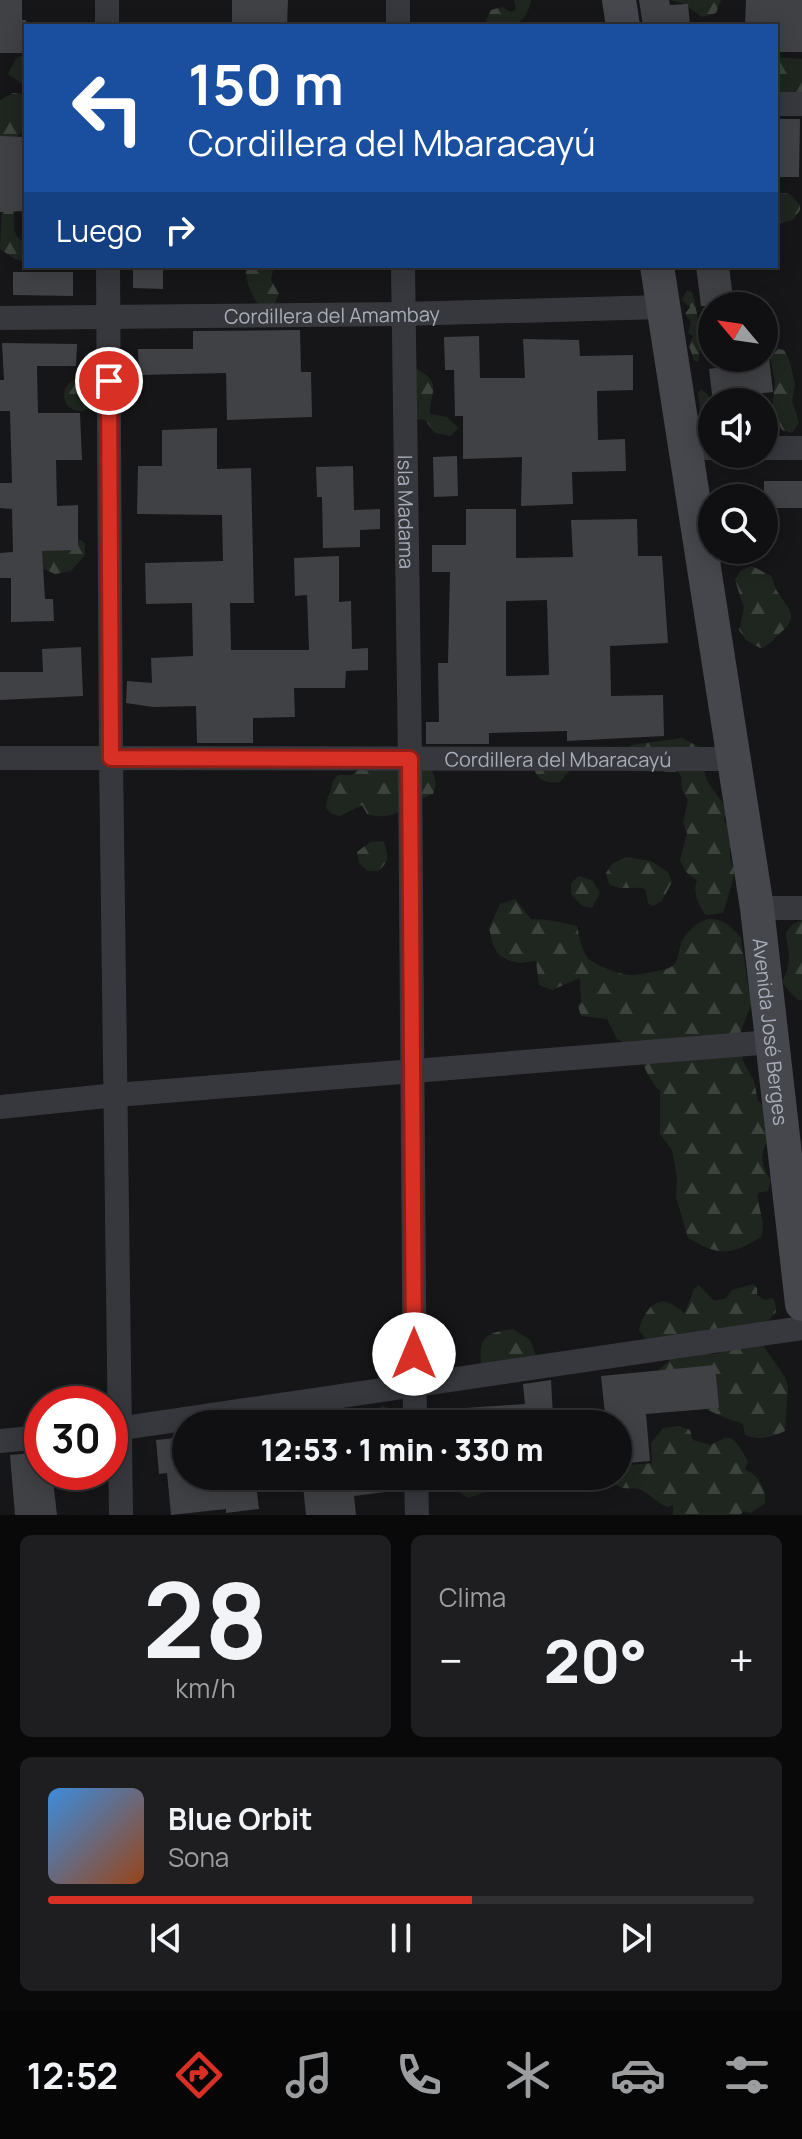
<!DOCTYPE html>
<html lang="es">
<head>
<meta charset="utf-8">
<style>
  :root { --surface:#101012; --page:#1e1e20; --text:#f1f3f6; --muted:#9c9d9f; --line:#303032; --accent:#d93025 }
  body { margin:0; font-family:Manrope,sans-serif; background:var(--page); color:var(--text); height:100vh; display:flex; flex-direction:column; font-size:30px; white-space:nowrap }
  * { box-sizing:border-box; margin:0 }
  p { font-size:26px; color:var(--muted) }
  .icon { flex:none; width:44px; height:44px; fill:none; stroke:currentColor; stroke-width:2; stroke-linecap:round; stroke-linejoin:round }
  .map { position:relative; height:1515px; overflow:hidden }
  .drawer { display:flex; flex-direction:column; gap:20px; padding:20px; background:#09090a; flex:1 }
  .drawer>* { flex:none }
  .guide { position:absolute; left:24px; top:24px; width:754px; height:244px; border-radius:0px; box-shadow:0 4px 20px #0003,0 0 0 2px var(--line); background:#1a4fa0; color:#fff; overflow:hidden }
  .needle { width:52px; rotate:299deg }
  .tools { position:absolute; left:698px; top:292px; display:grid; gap:16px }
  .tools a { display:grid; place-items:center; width:80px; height:80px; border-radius:50%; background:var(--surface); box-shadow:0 4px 20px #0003,0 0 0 2px var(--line); font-size:40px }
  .speed { position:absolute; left:24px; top:1386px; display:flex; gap:16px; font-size:40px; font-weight:700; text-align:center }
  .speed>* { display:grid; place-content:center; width:104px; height:104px; border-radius:50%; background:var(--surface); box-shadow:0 4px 20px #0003,0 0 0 2px var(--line); line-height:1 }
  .speed .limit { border:12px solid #d22; background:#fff; color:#111 }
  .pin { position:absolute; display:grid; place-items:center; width:68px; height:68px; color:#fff; margin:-34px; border:4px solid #fff; border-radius:50%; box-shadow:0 2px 8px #0007 }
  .me { position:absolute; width:88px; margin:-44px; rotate:0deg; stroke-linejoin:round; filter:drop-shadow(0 0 6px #0008) }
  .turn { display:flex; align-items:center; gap:28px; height:168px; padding:0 32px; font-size:36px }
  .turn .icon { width:104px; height:104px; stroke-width:2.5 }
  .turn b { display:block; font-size:56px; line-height:68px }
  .then { display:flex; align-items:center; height:76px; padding:0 32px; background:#0003; gap:16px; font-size:30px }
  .big { font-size:60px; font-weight:800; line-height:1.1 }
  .drawer .widget { flex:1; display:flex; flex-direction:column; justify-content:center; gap:12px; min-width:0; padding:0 28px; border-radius:12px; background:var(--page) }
  .drawer .dial { align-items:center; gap:0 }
  .dial b { font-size:104px; line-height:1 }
  .song { display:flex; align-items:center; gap:24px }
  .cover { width:96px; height:96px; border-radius:12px; background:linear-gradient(135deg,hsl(210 70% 55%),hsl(20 70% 35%)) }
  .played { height:8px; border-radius:4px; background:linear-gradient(90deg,var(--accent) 60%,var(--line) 60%) }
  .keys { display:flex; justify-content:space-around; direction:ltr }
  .heat { display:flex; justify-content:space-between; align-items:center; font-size:44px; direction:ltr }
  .drawer .tiles { flex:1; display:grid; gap:20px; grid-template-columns:1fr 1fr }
  .widget:last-child { grid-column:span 2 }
  .trip { position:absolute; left:172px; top:1410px; width:460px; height:80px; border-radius:40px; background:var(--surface); box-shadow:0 4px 20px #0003,0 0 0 2px var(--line); font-weight:800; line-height:80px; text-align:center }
  .tab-bar { display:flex; height:128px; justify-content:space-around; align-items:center; background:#060607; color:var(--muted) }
  .tab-bar .icon { width:56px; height:56px }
  .tab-bar .active { color:var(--accent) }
  .tab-bar b { font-size:36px; color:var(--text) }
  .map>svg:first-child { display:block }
  .forest { fill:url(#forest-firs) }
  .building { fill:#404145; fill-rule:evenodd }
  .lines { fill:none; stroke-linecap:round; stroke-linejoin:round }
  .minor { stroke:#37383d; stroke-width:24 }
  .secondary { stroke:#45474d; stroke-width:34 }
  .route-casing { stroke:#8d1f18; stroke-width:20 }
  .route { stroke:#d93025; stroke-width:14 }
  .labels { text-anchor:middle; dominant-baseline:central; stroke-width:8; stroke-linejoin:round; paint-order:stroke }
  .street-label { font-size:20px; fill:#a8adb8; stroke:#111113 }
</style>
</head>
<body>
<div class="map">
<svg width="802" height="1515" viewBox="0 0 802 1515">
  <defs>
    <pattern id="forest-firs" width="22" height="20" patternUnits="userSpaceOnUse" patternTransform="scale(2)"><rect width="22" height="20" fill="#1e261f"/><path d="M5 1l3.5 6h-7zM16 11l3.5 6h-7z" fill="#3c433d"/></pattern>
  </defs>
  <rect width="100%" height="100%" fill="#161618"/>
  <path class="forest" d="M514,0h17c-5,26 -19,27 -43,26l-2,-5 5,-11 11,-3 9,5 5,-3z
    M670,0h51l-5,13 -14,4 -20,-14z
    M21,56h5v27h-5l-13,-9 8,-15z
    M776,57l26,2v42l-26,2z
    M13,93l12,1 1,35 -10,8 -16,1v-38z
    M789,193l11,12v5l-7,10 -15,4 -2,-1v-29z
    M2,209l11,1c4,14 -4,26 13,33v19l-11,-3 -15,-10z
    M246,266h28l-3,14 8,14 -5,11h-15c-7,-7 -15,-28 -13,-39z
    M687,290l5,2c5,14 11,56 6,70l-4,-2 -5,-14 4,-10 -5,-3 3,-11 -6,-8 5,-7 -8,-7z
    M778,349l6,1 6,12 5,23 -3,16 7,22 -7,10 -10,-3 -10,-20 3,-29 -5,-23z
    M417,369c27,15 12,23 13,45l17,3 11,11 -7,8 -16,-3 -10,-13 -11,-1 -3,-47z
    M64 395a16 16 0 1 1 32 0a16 16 0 1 1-32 0Z
    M701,389l8,7 3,30 -3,2 -7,-4c-2,-10 -2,-20 -4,-30z
    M81,540l4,4v11l-14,16 -16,3 -15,-7 -2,-17z
    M752,566l19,10c3,6 4,13 8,18 10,16 21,23 1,39 -8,7 -9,12 -20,15l-14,-8 -7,-10 5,-22 -9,-28 5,-9z
    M682,738l19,10c2,10 2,24 6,32 6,14 23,23 17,40 8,13 6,24 6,38 0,4 4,8 4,12 1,7 -9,37 -11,43l-17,2c-7,-8 -14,-24 -9,-34l-12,-10 -5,-11 7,-27 -4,-10 5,-23 -6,-10 -1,-14 -3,-4 -44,-1 -13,-7 10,-19z
    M361,768h68c7,6 8,18 4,26 -25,9 -37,29 -66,20l-5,-9 -22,11 -8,-2 -6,-6c0,-11 6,-16 6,-26l6,-7h14z
    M534,768l37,1 -11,13c-12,2 -23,-1 -26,-14z
    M383,841c6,13 7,21 -5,30h-10l-9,-8 -2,-11 13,-10z
    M626,857l25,4 17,11 4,10 -10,19 -9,5 -5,-3 -3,-14c-13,-4 -24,3 -36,-5l-3,-11 7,-10z
    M579,876l13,4 8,13 -8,15 -10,-2 -11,-12v-11z
    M515,899l16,20c16,0 30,3 46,7 2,10 5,27 13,34 8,6 29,14 39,15 5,1 38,-5 42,-8 9,-5 7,-20 12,-28 18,-27 39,-26 58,-1l8,53 4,9 -13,33 3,28 11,20 4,20 14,10c-1,8 0,19 -3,26 -9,17 -9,27 2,43l-3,11 -10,2c-1,16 9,29 3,44 -31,19 -42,19 -73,1l-12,-41 1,-20 -5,-27 -12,-16v-43c-20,-19 -12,-39 -43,-52l-10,-20 -26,-3 -3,-10 3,-5 -1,-23 -28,12 -13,-5 -3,-24 -16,2 -10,-2 -11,-6 -6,-10 -4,-17 11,-24z
    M802,920v80h-4c-26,-25 -11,-15 -9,-40 1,-9 -3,-18 -3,-28l7,-8z
    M753,1284l4,4v7l8,5 7,-2 3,3 1,11 -9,10 -120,19 -8,-11c2,-11 13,-32 27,-28 6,1 14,8 19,11l9,-24 5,-4 15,16 12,-3 6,-8z
    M513,1329l17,11 6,16 -55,8c-3,-28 7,-32 32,-35z
    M760,1341l25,36 3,10 -3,44c-13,6 -26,10 -40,4l-2,-11c-34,-10 -61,-29 -90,-49l18,-16 12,-1 11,-4h22z
    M382,1406c10,1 14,10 18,18h-33l4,-1 7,-13z
    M679,1426l11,4 3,10 17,5 15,-7h6l8,8 9,15 -3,8c14,7 21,19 20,35l-15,9 -6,-2 -4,4h-67v-10l-5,2c-11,-3 -18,-14 -29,-18 -7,-2 -14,1 -21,-3 -5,-3 -6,-5 -9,-10h9v-10l34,-3 -1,-20 12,-15z
    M424,1476h68v1l-7,15 -16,6c-5,-2 -9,-6 -14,-8 -13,-5 -24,3 -31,-14z"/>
  <path class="building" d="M0,0h22v20h4v33h-26z
    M232,0h56l-1,26h-55z
    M639,0h30l1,5 18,-1 2,22h-47z
    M746,0h56v52h-26v-26h-31z
    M776,119h24l-1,58h-23z
    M0,136l26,1v74l-26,1z
    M133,266h30v23l-30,-1z
    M696,266h33l5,40h-33z
    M13,272h60v24l-60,-1z
    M300,330l1,42h10l1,45 -85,3 -1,-47 -87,2 -1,-26h55v-18z
    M479,336l1,42h45l-2,-39 56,1 1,16 53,-1v35l-36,1 1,49 27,-1 1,32 -54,1 1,32 -52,2 1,-49 -59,2v-43h-8l-1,-46h-9l-1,-33z
    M2,343l75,1 -1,22h-39l1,47h42l2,47h-26l1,46 21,-1v45l-36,1 3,48h8l1,22 -43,1v-44h-11v-25l13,-1 -1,-43 -12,-1v-25h12l-2,-72h-10v-31h4z
    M744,358h25l4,34 -25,3v7h-35l-4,-33 36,-5z
    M217,428v41l34,-1 3,135h-24l1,47h78l-2,-55 -12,1 -1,-38 45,-2v46l12,-1 1,48 16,-1v22l-22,1 -1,17h-51l1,29 -42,1v25h-56l-1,-37 -43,1 -27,-4 1,-22 25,2 -1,-25 42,-2 -1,-53 -46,1 -1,-41 78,-2 -1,-46 -85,-1 1,-48h24v-36z
    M457,456l1,40 -24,1 -1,-40z
    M353,466l1,44 26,-1v20l-20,1v17l-37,1 -1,-51h-5l-1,-30z
    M764,481h38v27h-38z
    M466,509h50v49l57,-1 -2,-37 66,-1 1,37h24l6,87 -58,3 1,50 52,-1 1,41 -97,5v-10l-78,2v11h-63v-22h13l-1,-59h10l2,-91h-18v-27h34zM547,600l2,75 -43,1v-75z
    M81,647l2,49 -83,4v-28h43l-1,-23z
    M715,1365l4,43 -73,6 4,47 -32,3v-40h-12l-5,-48z
    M551,1380l2,36 -27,2 1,6h-77v-15l75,-5 -2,-20z
    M186,1437v39h69l4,33 -33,4v-4l-55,6 -4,-42 -8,1 -3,-34z
    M42,1452v20h10l5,43h-42l-5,-60z
    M302,1476h99v14l-47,6 2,19h-50z"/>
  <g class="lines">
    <g class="minor">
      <path d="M107,0v26"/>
      <path d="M398,0v26"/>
      <path d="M776,104h26"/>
      <path d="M108,266l3,492 10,757"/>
      <path id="s1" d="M403,266l7,493 5,665"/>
      <path id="s2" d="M0,318l403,-4 260,-7"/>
      <path d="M684,448h28"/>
      <path d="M764,448h38"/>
      <path id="s3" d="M0,758l732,1"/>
      <path d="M757,908h45"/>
      <path d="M0,1107l116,-12 656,-53"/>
      <path d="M110,1430l692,-102"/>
      <path d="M0,1441l42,-4"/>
      <path d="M416,1476l1,39"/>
    </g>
    <g class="secondary">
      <path d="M619,0l4,26"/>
      <path id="s4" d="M657,266l100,642 45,396"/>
    </g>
  </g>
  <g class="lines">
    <defs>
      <path id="route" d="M109,381l2,377 299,1 4,595"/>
    </defs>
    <use href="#route" class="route-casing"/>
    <use href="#route" class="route"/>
  </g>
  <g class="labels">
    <g class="street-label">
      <text stroke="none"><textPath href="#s2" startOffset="332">Cordillera del Amambay</textPath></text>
      <text stroke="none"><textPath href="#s1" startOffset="246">Isla Madama</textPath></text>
      <text stroke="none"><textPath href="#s3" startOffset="558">Cordillera del Mbaracayú</textPath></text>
      <text stroke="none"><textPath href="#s4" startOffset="774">Avenida José Berges</textPath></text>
    </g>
  </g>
</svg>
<div class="tools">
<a><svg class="needle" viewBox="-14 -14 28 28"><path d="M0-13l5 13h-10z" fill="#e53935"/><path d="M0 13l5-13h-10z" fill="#9c9d9f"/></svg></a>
<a><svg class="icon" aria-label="sound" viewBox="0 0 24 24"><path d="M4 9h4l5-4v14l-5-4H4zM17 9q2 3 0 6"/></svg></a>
<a><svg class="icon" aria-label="search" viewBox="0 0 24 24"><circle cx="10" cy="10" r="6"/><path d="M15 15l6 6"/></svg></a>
</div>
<div class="speed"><div class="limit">30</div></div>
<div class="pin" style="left:109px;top:381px;background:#d93025"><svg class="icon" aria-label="arrive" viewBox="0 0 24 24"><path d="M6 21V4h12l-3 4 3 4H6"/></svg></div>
<svg class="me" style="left:414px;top:1354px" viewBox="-20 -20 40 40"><circle r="19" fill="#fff"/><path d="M0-13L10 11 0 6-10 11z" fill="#d93025"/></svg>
<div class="trip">12:53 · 1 min · 330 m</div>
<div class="guide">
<div class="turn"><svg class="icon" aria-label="left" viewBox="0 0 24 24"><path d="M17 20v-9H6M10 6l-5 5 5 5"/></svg><div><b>150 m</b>Cordillera del Mbaracayú</div></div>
<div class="then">Luego<svg class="icon" aria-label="right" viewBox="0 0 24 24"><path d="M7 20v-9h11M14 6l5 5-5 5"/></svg></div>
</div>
</div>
<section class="drawer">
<div class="tiles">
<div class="widget dial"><b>28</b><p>km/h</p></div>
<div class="widget"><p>Clima</p>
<div class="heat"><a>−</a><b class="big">20°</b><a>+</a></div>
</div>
<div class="widget">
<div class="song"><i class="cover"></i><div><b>Blue Orbit</b><p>Sona</p></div></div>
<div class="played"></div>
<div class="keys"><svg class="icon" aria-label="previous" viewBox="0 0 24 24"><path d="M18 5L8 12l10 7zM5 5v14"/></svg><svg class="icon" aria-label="pause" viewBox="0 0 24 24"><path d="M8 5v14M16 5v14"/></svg><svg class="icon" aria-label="next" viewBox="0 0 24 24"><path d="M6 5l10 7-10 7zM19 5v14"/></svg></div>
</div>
</div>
</section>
<nav class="tab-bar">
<b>12:52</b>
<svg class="icon active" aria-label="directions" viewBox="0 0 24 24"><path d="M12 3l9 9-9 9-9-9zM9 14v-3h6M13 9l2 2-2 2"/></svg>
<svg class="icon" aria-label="music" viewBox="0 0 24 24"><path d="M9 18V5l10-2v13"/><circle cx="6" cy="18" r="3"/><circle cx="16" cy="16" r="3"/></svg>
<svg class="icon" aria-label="phone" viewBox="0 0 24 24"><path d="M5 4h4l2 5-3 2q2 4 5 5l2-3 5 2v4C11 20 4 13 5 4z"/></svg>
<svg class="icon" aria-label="climate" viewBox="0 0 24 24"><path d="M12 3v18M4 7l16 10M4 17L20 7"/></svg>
<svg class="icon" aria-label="car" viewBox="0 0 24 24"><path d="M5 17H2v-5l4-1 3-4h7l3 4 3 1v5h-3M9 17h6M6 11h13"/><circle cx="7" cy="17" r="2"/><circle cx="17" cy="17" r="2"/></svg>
<svg class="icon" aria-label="filters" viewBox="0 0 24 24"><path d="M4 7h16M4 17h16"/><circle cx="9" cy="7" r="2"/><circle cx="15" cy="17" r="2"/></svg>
</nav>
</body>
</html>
